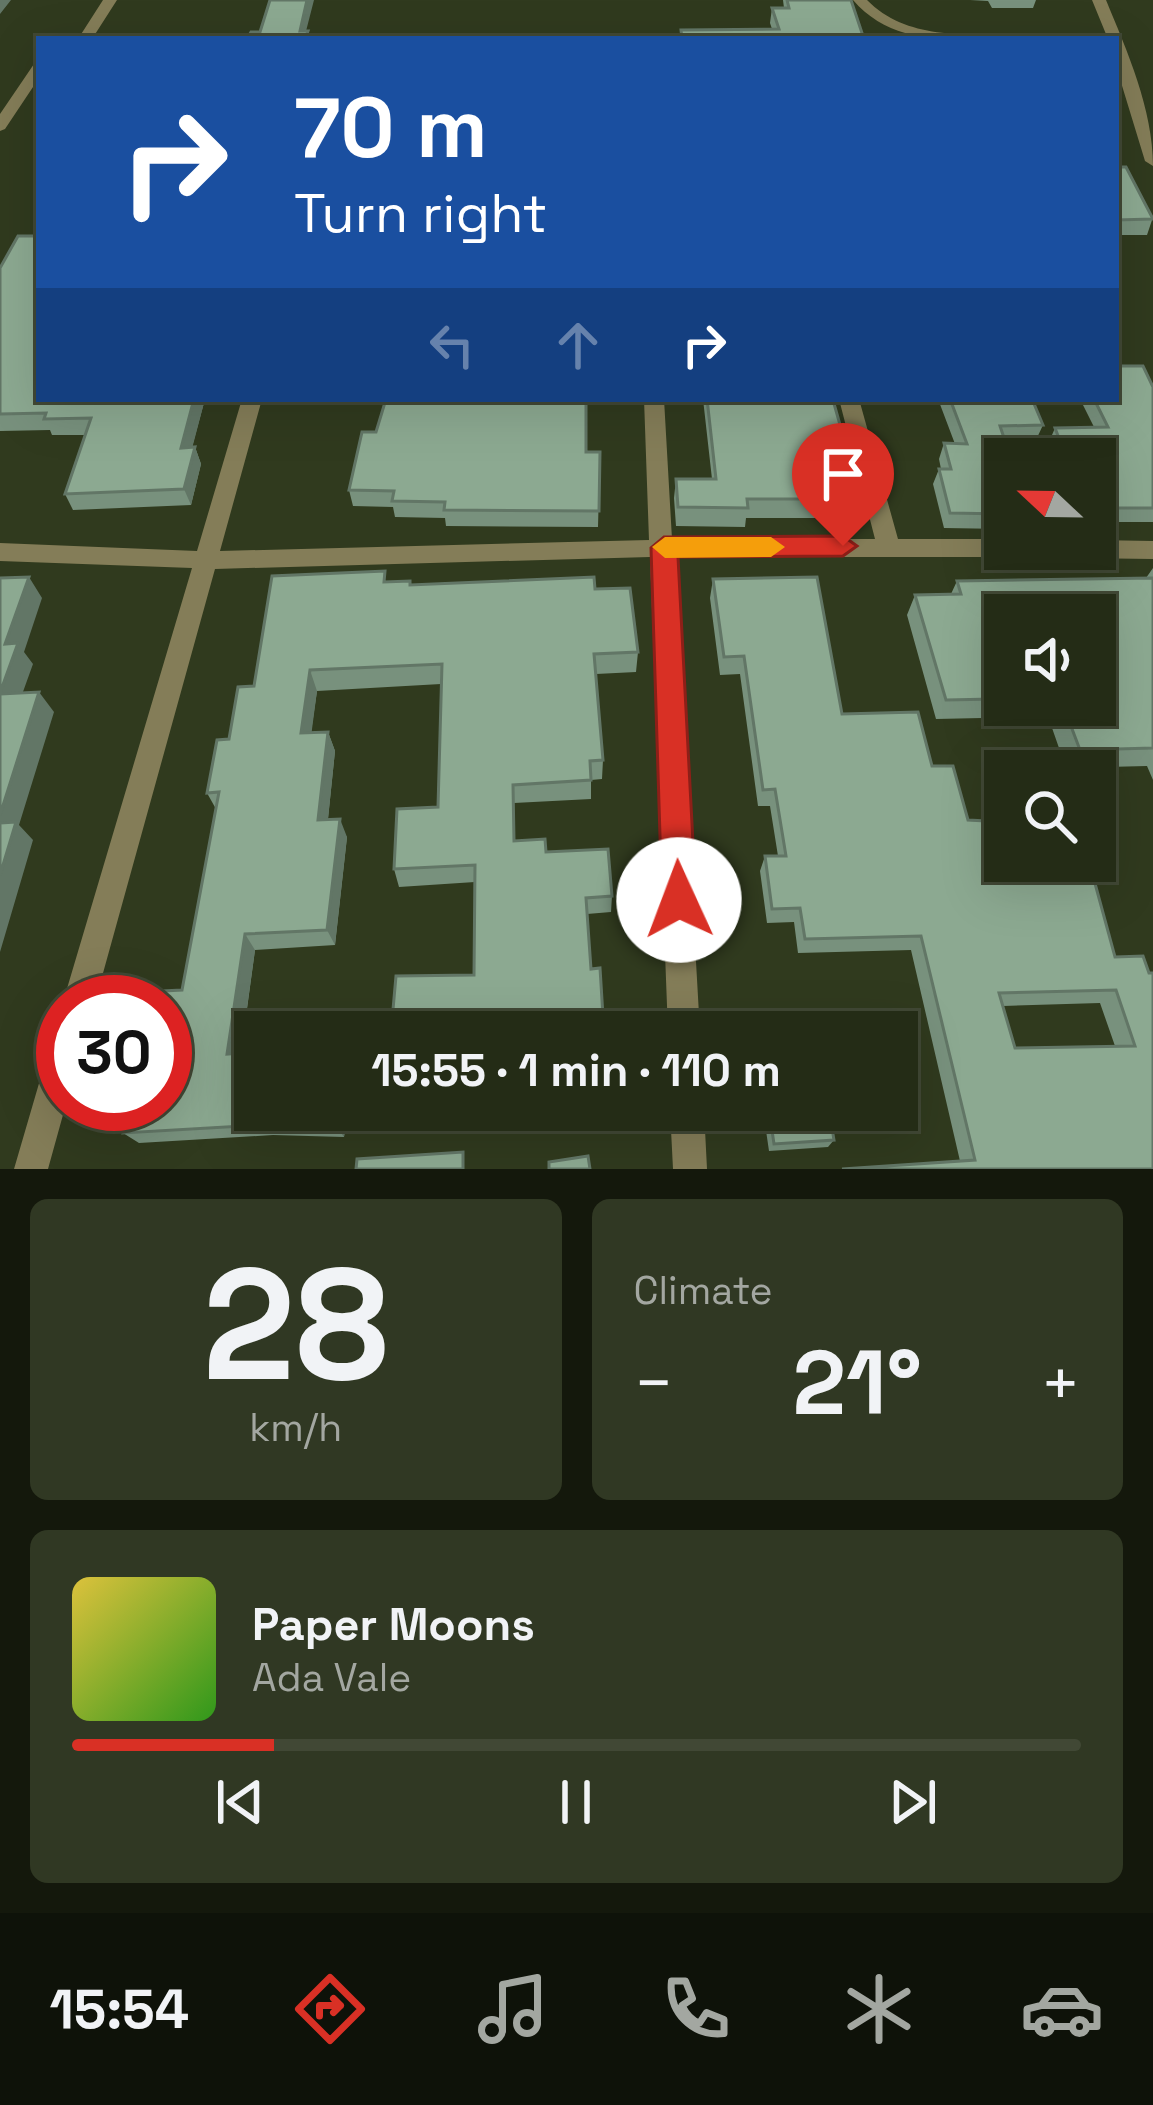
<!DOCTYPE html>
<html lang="en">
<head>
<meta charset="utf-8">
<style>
  :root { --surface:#242c16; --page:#303823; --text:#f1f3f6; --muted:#a3a7a1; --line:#414835; --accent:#d93025 }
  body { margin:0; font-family:"Space Grotesk",sans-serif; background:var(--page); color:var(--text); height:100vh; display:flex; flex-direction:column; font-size:45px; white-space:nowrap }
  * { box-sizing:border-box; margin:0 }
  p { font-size:39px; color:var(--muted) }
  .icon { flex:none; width:66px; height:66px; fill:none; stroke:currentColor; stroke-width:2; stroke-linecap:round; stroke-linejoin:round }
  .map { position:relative; height:1169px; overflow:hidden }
  .side { display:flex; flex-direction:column; gap:30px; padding:30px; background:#14180c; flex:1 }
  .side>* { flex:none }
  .hud { position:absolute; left:36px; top:36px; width:1083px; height:366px; border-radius:0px; box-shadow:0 12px 48px #0002,0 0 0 3px var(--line); background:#1a4fa0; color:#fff; overflow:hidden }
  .needle { width:78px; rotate:292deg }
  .tools { position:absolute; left:984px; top:438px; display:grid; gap:24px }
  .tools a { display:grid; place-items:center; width:132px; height:132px; border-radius:0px; background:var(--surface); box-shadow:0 12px 48px #0002,0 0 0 3px var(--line); font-size:60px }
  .speed { position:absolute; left:36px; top:975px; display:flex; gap:24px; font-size:60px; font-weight:700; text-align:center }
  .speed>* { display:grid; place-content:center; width:156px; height:156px; border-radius:50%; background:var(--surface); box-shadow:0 12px 48px #0002,0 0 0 3px var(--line); line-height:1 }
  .speed .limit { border:18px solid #d22; background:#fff; color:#111 }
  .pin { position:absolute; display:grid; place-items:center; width:102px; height:102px; color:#fff; margin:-123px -51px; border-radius:50% 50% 50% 0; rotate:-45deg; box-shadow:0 0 12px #0007 }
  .pin .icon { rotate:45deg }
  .me { position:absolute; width:132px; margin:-66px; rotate:358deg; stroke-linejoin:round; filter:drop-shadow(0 0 9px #0008) }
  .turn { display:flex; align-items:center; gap:42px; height:252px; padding:0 60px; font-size:54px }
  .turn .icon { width:156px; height:156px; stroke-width:2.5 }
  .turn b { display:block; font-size:84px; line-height:102px }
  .lanes { display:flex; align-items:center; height:114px; padding:0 60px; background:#0003; justify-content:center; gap:60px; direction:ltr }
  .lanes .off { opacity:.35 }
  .big { font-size:90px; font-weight:800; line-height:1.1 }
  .side .card { flex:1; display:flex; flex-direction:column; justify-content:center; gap:18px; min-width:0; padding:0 42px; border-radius:18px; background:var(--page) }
  .side .dial { align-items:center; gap:0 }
  .dial b { font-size:156px; line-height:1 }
  .song { display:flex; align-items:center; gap:36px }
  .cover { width:144px; height:144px; border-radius:18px; background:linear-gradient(135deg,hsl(50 70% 55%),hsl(110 70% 35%)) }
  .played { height:12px; border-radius:6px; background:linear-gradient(90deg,var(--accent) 20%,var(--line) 20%) }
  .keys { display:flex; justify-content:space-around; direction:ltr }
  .heat { display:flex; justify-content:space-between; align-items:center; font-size:66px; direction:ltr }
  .side .tiles { flex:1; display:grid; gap:30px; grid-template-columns:1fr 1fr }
  .card:last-child { grid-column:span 2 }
  .trip { position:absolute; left:234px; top:1011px; width:684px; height:120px; border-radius:0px; background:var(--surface); box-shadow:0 12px 48px #0002,0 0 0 3px var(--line); font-weight:800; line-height:120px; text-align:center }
  .tabs { display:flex; height:192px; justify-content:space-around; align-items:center; background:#0e1209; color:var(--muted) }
  .tabs .icon { width:84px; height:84px }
  .tabs .current { color:var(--accent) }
  .tabs b { font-size:54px; color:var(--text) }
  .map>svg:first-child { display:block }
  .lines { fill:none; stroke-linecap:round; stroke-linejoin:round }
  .street { fill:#847d58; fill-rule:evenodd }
  .wall { fill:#78917d; fill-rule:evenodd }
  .shaded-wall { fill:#627666 }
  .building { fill:#8ca991; stroke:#627666; stroke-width:3; fill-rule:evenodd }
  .route { fill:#d93025; stroke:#8d1f18; stroke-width:3 }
  .slow { fill:#f59e0b }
</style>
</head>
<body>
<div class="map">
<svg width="1153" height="1169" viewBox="0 0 1153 1169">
  <rect width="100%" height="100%" fill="#303a1e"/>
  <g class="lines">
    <path class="street" d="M103,0h14l-25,39h-14z
      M853,0h14c39,40 98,34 149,35l7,4c-60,0 -127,11 -170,-39z
      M1092,0h14c21,51 47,109 47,166l-8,-5 -29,-95v-27h-8z
      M39,63v15l-34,51 -5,2v-17l34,-50z
      M242,399h20l-42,152 429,-11 -5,-141h20l8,140h203l-36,-140h20l39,140h107v10h11l-11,8h-332l27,475h-32l-18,-475 -435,12 -120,433h-32l129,-434 -192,-7v-18l197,8z
      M1095,540l58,1v18l-75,-1 -12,-9h29z
      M63,1040v64h3l-18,65h-34l33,-113 4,-12z
      M670,1110h34l3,59h-34z"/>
  </g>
  <path class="wall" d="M783,0h68l13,39h-184l1,-9 91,-1 -2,-6 2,-15h12z
    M970,0h66l-3,8h-41l-4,-7z
    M1116,167l37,50 -6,18h-31z
    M0,268l39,131h166l-13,48h3l6,17 -10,41 -118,5 -8,-16 20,-59h-33l-2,-5 -50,1z
    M1153,387v135h-58v-63h-40l-6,-17 6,-14 39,-1 -14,-28h36z
    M703,399h116l42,100 -6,19h-109l-1,9 -69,-1 -2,-28 2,-19h36z
    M938,399h94l11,26 -7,15 -31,1v88l-61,-1 -11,-44 6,-15h2l-2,-10 5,-16 11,1z
    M376,432l224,20 -2,75 -152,-1 -1,-8 -50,-1 -2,-10 -40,-1 -4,-16z
    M1153,568v212l-6,-14 -81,2 -22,-63h51l-90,-90v82l-12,1 -11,20 -46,1 -29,-104 8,-20 36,-1 6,-13 189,-3z
    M713,579l129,135 90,52 36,54 147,137 28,-1 10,213 -193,-8 -49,-211 -113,3 -4,-31 -27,1 -7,-52 5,-15h13l-8,-50h-12l-18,-132 -20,1 -10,-77zM1100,1003l15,43 -100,2 -12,-42z
    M388,582l23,3 184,4 43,63 -2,20 -40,2 7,86 -1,19 -11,1v19l-77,4 1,38 31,11 66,44 -1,16 -24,2 -113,61 1,-93 -76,5 -5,-18 44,-62 3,-123 -124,7 -6,41h17l7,19 -7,68 19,18 -12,108 -80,5 -14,103 107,57 -4,27 -71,-2 -134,8 -16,-10 59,-143 34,-181 -9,-16 22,-54 25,-53z
    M478,1110h129l-1,3 -125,7z
    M763,1110h66l5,30 -6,7 -59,4z"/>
  <path class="shaded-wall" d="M0,0h11l-11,14z
    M307,0h7l-10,39 -4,-8z
    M194,399h11l-17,65 -7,-16z
    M195,447l6,17 -10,41 -7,-16z
    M29,577l13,21 -18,54 9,12 -18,50 -15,-19 5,-51z
    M310,670l7,21 -8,61 -8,-19z
    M39,692l15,20 -35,113 14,15 -33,112v-137z
    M328,732l7,19 -9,87 -8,-18z
    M340,819l7,18 -12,108 -8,-15z
    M245,934l10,16 -16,116 -12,-12z
    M338,1110h10l-4,27 -8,-11z"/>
  <path class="building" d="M270,0h37l-7,31h8l-3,8h-58l4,-7h9z
    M787,0h64l13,39h-182l-1,-9 98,-1 -7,-21h17z
    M1116,167h10l27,52 -37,1z
    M18,236h21v163h155l-13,49 14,-1 -11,42 -119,5 26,-76 -47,1 2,-6 -46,1v-146z
    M1116,366h27l10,21v121h-58v-49h-28l-12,-31 53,-1 -14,-28h22z
    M386,399h200v53h14l-1,59 -155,-1 1,-8 -53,-1 2,-10 -45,-1 13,-58h14z
    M707,399l126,1 28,99h-114l1,9 -70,-1 -2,-28h40z
    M950,399h82l11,26 -43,1 11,33h-6v55l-55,-1 -11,-44h12l-7,-26 23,1z
    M385,571l-1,11 26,-1v4l184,-8 1,12 35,-1 8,64 -44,2 9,106 -13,1 1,19 -78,5 1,56 31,-2 1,13 62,-3 4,47 -26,2 5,71 9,-1 4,64h-213l5,-56 78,-1 1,-110 -81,4 3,-60 41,-2 4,-143 -132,6 -9,63 27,-1 -10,88 22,-1 -13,111 -82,4 -18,120 28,-2v58h83l-2,16 -74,-1 -139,8 5,-29h37v-102h-4l2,-11 19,-1 37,-198 -12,1 10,-53 12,-1 9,-52 16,-1 18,-110z
    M29,577l-24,67 13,-1 -18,50v-115z
    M817,577l25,137 76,-2 14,54h21l15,54 37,2v39h63l1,3 21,1 25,92 28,-1 6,17h4v196h-311l133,-9 -54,-224 -116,3 -5,-31 -28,1 -7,-53h21l-11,-67 -12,1 -19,-134 -20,1 -11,-78zM1116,990l19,56 -120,2 -16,-55z
    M1153,578v170l-73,2 -17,-45h32v-90h-90v63l-18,1 6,20 -47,1 -31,-105 46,-1 -4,-13z
    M39,692l-39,123v-121z
    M16,822l-16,53v-52z
    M769,1110h60l5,30 -60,4z
    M463,1152v17h-107l1,-10z
    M588,1156l2,13h-41v-7z"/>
  <path class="route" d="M843,536l14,10 -14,10 -165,1 18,343 -5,12 -12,4 -12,-4 -5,-12 -11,-352 13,-11z"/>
  <path class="slow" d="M665,537h106l14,10 -14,10 -106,1 -13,-11z"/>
</svg>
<div class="tools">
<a><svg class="needle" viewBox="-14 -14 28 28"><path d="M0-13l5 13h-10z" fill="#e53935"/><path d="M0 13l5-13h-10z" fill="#a3a7a1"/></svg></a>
<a><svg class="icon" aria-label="sound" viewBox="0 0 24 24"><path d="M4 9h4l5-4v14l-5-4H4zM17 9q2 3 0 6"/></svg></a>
<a><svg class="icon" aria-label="search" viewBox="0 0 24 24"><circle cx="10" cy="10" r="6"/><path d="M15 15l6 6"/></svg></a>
</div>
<div class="speed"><div class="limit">30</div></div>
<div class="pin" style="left:843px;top:546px;background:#d93025"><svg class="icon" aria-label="arrive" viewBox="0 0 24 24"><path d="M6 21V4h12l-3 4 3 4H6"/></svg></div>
<svg class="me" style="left:679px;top:900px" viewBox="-20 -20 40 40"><circle r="19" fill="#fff"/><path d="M0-13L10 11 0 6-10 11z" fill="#d93025"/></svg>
<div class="trip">15:55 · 1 min · 110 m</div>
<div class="hud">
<div class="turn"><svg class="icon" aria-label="right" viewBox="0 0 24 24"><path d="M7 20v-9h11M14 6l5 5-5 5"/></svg><div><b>70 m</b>Turn right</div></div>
<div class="lanes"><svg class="icon off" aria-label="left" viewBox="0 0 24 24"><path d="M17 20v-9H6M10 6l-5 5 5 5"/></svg><svg class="icon off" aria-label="ahead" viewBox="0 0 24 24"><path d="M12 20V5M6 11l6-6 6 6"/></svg><svg class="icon" aria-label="right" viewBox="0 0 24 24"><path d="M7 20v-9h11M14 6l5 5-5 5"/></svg></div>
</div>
</div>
<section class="side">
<div class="tiles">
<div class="card dial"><b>28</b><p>km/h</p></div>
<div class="card"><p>Climate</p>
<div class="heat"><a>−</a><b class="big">21°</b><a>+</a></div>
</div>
<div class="card">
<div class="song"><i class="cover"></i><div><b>Paper Moons</b><p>Ada Vale</p></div></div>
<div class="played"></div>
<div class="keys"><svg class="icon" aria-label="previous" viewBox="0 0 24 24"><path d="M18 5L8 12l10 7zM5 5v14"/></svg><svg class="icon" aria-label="pause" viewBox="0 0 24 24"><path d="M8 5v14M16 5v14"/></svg><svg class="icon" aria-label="next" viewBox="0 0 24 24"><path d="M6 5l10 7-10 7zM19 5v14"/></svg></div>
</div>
</div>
</section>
<nav class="tabs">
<b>15:54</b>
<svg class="icon current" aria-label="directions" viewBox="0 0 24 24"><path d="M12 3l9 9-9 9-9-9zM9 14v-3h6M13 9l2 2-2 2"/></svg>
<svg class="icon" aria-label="music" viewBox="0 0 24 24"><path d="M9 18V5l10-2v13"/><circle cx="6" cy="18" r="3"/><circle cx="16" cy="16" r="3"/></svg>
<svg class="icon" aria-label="phone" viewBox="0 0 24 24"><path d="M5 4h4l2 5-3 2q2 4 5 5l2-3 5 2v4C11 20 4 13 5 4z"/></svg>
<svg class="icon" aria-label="climate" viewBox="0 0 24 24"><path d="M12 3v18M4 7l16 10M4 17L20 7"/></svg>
<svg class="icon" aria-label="car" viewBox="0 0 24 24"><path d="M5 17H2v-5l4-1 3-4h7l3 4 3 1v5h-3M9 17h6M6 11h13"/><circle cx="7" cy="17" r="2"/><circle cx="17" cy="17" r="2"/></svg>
</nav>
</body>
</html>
